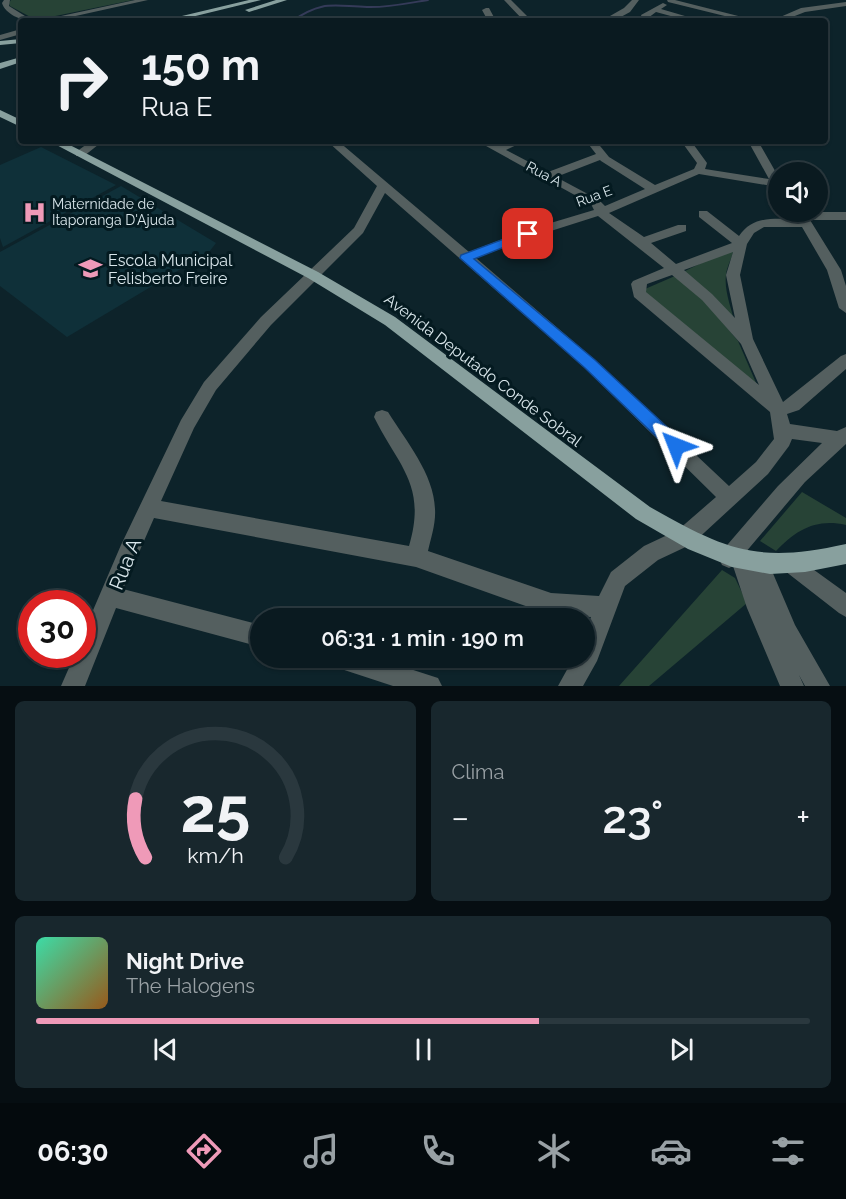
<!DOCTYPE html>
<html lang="pt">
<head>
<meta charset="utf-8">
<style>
  :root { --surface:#0a1a20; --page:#18272d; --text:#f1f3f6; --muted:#99a1a5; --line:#2a383e; --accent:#ef9ab8 }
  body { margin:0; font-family:Raleway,sans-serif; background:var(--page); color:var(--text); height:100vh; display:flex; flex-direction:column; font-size:22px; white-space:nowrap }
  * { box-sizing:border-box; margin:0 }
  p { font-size:20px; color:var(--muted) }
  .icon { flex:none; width:33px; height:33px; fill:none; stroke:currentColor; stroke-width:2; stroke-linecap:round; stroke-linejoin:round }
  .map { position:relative; height:686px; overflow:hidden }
  .drawer { display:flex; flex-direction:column; gap:15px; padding:15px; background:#060e12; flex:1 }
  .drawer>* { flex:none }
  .banner { position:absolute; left:18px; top:18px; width:810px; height:126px; border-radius:6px; box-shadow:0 2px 4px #0004,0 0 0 2px var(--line); background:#0a1a20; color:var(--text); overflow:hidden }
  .tools { position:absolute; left:768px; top:162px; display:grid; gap:12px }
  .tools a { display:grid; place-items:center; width:60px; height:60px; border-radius:50%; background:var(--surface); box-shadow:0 2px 4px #0004,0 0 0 2px var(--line); font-size:30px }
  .speed { position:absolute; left:18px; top:590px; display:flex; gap:12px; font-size:30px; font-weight:700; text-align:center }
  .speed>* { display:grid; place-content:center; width:78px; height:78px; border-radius:50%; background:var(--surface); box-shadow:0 2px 4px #0004,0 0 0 2px var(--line); line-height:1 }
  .speed .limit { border:9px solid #d22; background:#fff; color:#111 }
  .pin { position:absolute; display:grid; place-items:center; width:51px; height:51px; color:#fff; margin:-26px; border-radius:12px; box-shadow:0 3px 9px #0006 }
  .me { position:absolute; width:66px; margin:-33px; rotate:315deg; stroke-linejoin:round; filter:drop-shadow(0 0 4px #0008) }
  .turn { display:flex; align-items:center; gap:21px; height:126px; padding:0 24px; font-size:27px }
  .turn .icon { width:78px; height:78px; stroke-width:2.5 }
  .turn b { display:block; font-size:42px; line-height:51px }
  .big { font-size:45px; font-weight:600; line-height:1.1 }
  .drawer .widget { flex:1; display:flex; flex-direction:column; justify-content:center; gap:9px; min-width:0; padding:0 21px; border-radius:9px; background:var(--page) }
  .drawer .dial { align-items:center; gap:0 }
  .dial svg { height:156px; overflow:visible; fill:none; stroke:var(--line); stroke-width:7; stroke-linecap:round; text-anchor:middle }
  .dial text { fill:var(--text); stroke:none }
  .song { display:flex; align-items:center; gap:18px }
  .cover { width:72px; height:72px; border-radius:9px; background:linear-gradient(135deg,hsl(160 70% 55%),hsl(30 70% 35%)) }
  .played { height:6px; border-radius:3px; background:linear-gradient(90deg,var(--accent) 65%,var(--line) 65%) }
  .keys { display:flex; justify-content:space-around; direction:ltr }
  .heat { display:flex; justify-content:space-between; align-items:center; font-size:33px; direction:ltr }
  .drawer .tiles { flex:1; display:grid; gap:15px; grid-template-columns:1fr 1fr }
  .widget:last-child { grid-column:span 2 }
  .trip { position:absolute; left:250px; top:608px; width:345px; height:60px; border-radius:30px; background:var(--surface); box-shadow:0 2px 4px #0004,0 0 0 2px var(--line); font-weight:600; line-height:60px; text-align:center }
  .tabs { display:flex; height:96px; justify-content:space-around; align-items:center; background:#040a0d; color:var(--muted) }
  .tabs .icon { width:42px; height:42px }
  .tabs .selected { color:var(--accent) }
  .tabs b { font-size:27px; color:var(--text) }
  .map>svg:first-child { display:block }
  .built { fill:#0f3039 }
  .green { fill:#274336 }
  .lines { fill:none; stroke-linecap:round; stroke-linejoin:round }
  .stream { stroke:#353b59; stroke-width:2 }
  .minor { fill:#545f5f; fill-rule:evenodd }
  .major { fill:#88a09e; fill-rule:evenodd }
  .route { fill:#1a73e8; stroke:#114b97; stroke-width:1.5 }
  .labels { text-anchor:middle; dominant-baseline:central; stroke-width:6; stroke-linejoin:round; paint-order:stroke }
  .far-street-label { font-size:14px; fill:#d9e6eb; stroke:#041a20 }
  .far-poi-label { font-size:14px; fill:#d9e6eb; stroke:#041a20; text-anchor:start }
  .poi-label { font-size:16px; fill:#d9e6eb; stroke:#041a20; text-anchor:start }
  .street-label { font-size:16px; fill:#d9e6eb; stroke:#041a20 }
  .near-street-label { font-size:20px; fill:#d9e6eb; stroke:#041a20 }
</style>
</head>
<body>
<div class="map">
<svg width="846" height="686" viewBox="0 0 846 686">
  <rect width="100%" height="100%" fill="#0d232a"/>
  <path class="built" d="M41,147l75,38 -113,62 -3,-9v-73z
    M121,186l95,57 -7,9 -142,85 -67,-51v-34z"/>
  <path class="green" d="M11,0h122l-97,20 -26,-14 -1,-3z
    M734,247c-1,10 -7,18 -8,28 -2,15 5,33 9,48l-52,-51z
    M675,276l29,24 34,41 22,51 -113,-95 -2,-8z
    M802,492l44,26v7c-30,-7 -50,5 -70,26l-16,-10z
    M722,570l13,8 12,25 -98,83h-30z"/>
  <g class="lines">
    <path class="stream" d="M292,21c31,-21 40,-15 75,-14 20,1 41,-4 61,-7"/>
    <path class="minor" d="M4,0h6l-1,6 24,15c-11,0 -28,-7 -31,-18z
      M135,0h13l-95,21h-15z
      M504,0h7l21,21h-8z
      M632,0h7l-9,12 -11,6 5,3 -14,-1v-4l14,-8z
      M667,0h8l83,21h-13l-77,-19z
      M846,2v4l-41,6 -23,9h-11l30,-13z
      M663,3l4,2 -6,4 41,12h-13l-33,-9 -8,6 3,3h-8l-2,-6z
      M486,8h3l7,13h-8l-6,-11z
      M331,18h6l1,2 -9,1z
      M21,29v5l-21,6v-5z
      M91,141h12l-19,15h-8v-4z
      M327,141h11l131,111 55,-21 70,-21 -3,-6 -114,-63h13l8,4 12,-4h15l-19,9 42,22 48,-18 -10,-13h10l13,16 46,28 39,-16 3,-6 -16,-22h10l16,22 -2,6 64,10 -21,-38h10l20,35v11l-79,-13 -90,39 35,24 34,-12h8v6l-35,12 25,21 56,-21 -33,-26v-6h8l32,25c14,-21 36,-17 58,-17l-4,-7h53v8h-36l31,50 5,16v27l-7,-5 -12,-38 -25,-43h-38l-10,6 -7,11 -7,31 13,64 30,63 58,-46 5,-2v15l-47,41 -12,4 3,10 47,7 9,-4v17l-41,38 -60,71 6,6 8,-5 7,3 29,68 35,61h-25l-6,-11 5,11h-24l-33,-78 -14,-42 -4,2 -7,-3 -3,-7 3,-7 56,-65 44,-43 -30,-4 -3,7 -21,28 -76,70 -34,16 -33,26 -28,75 -14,25h-25l16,-29h11v-24l6,-16 -40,-2 -135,-48 -262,-49 -31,71 138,36v22l-145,-39 -31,78h-24l14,-32h7v-18l39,-91 60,-125 23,-38 57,-65 93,-89 23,-42zM600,160l1,1 44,28 -40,17 -6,-6 -43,-23zM385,193l200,175 131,129 -38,33 -34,16 -33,26 -12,24 -48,-3 -123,-42c3,-13 8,-28 7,-42 -1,-35 -29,-68 -47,-97l-6,-2 -6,2 -2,5c25,50 53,68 35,129l-248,-45 33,-73 22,-38 55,-65 92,-92zM598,216l66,52 -31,13 -2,3 3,13 136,115 4,27 -18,23 -27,24 -134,-126 -119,-102 56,-21zM733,252l-7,23 9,43 -23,-24 -28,-24zM672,275l30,25 39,44 18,41 -113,-93 1,-8z
      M792,554l54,39v24l-7,-4 -54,-42 -3,-7 3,-7z
      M326,657h47l65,21 4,8h-49l-64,-21z"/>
    <path class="major" d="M249,0h12l-86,21h-14z
      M276,0h11l-38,12 -4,-2z
      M21,39v4l-21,2v-4z
      M21,57v5l-21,7v-6z
      M0,110l21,10v7l-21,-10z
      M49,141h13l256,131 77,45 255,190c76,43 107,57 196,37v20l-41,8 -35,2 -38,-7 -44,-18 -52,-30 -251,-194 -77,-47z"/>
  </g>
  <path class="route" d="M528,230l5,4 -1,2 -58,23 121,101 87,81 2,5 -2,4 -6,2 -6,-2 -85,-82 -125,-110 1,-3z"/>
  <defs>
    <symbol id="hospital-bare" viewBox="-9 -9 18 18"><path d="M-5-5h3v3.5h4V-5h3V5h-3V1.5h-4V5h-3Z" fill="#ef9ab8" stroke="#041a20" stroke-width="2.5" paint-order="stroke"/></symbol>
    <symbol id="school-bare" viewBox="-9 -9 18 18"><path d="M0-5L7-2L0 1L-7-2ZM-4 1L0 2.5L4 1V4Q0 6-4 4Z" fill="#ef9ab8" stroke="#041a20" stroke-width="2.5" paint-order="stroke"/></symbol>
  </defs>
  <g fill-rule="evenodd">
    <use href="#hospital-bare" x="18" y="196" width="33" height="33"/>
    <use href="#school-bare" x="74" y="252" width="33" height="33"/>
  </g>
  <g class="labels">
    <g class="far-street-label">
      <text transform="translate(544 174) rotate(28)">Rua A</text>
      <text transform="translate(594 196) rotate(-20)">Rua E</text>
    </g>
    <g class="far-poi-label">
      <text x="52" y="204">Maternidade de<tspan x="52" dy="16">Itaporanga D'Ajuda</tspan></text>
    </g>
    <g class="poi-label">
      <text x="108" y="260">Escola Municipal<tspan x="108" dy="18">Felisberto Freire</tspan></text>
    </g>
    <g class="street-label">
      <text transform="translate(483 370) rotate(37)">Avenida Deputado Conde Sobral</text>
    </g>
    <g class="near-street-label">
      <text transform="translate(125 564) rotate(-68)">Rua A</text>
    </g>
  </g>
</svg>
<div class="tools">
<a><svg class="icon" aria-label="sound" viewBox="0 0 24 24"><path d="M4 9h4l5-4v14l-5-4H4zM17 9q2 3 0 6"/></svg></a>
</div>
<div class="speed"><div class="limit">30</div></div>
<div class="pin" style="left:528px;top:234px;background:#d93025"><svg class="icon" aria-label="arrive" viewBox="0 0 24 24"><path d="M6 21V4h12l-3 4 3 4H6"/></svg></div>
<svg class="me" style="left:676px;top:446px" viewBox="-20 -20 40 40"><path d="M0-17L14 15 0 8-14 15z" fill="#1a73e8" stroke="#fff" stroke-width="4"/></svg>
<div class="trip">06:31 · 1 min · 190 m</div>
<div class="banner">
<div class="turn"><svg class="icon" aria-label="right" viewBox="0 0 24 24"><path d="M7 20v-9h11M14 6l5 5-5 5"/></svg><div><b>150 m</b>Rua E</div></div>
</div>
</div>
<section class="drawer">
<div class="tiles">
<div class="widget dial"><svg viewBox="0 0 100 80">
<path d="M14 69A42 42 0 1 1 86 69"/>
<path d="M14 69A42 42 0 0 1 9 39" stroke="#ef9ab8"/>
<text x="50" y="56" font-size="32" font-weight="700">25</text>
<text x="50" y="72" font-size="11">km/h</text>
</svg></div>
<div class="widget"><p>Clima</p>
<div class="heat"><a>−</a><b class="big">23°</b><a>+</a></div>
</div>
<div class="widget">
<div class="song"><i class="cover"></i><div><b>Night Drive</b><p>The Halogens</p></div></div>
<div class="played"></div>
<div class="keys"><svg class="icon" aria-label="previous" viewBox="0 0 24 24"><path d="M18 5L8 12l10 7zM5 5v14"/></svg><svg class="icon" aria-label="pause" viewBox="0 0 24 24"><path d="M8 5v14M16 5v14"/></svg><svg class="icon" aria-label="next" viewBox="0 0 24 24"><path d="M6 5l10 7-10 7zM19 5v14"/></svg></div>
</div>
</div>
</section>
<nav class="tabs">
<b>06:30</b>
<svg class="icon selected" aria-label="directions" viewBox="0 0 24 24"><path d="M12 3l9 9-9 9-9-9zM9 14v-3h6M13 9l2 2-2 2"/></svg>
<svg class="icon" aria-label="music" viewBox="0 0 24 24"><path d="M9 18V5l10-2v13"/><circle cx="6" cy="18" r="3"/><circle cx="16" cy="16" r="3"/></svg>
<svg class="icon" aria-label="phone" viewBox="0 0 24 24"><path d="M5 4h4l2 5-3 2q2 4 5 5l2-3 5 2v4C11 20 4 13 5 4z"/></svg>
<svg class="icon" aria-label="climate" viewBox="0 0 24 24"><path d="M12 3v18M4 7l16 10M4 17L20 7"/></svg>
<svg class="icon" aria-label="car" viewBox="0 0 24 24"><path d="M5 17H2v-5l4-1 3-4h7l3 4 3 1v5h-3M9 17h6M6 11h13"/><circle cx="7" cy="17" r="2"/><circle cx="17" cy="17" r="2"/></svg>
<svg class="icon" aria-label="filters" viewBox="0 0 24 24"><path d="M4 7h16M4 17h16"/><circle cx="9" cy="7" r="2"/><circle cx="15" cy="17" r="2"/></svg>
</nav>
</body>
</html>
